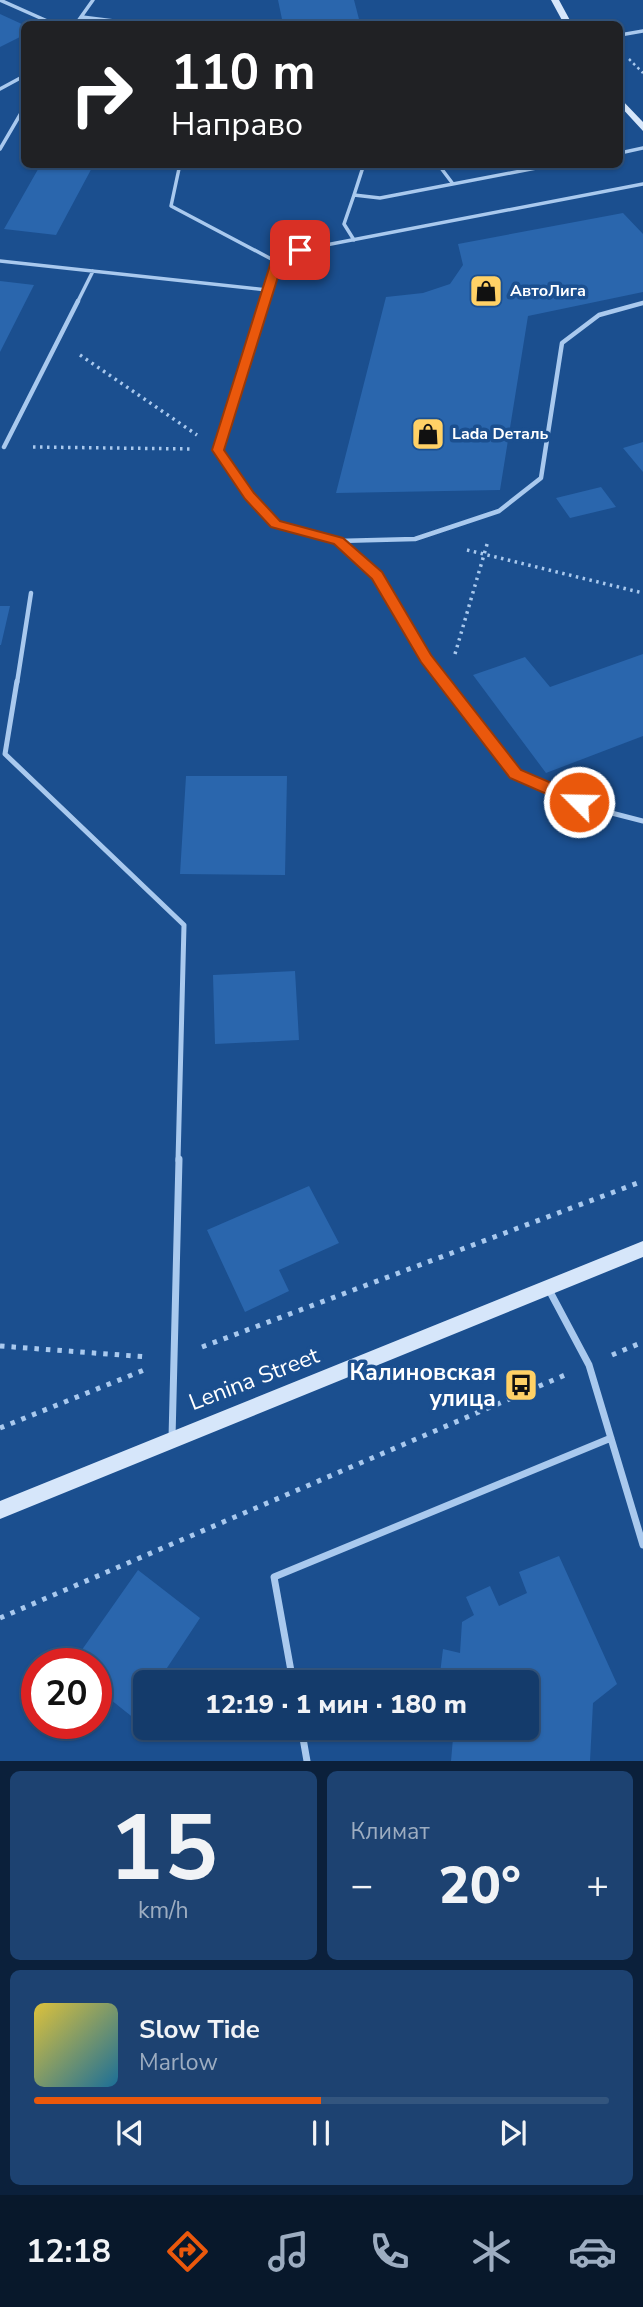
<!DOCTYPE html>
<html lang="ru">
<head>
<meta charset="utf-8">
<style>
  :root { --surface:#143b6b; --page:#1d4271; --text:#f1f3f6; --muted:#9dadc1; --line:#33557e; --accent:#ea580c }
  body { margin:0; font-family:"Nunito Sans",sans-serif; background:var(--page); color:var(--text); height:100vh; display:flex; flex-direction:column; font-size:26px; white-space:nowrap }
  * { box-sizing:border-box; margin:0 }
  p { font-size:23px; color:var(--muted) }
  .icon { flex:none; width:38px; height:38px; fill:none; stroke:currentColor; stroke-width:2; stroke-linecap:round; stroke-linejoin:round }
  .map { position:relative; height:1761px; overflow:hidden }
  .side { display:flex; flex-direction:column; gap:10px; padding:10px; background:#0b203b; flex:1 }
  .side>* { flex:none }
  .top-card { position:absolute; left:21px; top:21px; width:602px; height:147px; border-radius:10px; box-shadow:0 2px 5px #0004,0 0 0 2px var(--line); background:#202124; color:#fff; overflow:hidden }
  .speed { position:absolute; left:21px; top:1648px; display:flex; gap:14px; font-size:35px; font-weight:700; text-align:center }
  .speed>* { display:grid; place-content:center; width:91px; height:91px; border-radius:50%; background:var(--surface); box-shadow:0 2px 5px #0004,0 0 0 2px var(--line); line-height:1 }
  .speed .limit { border:10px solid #d22; background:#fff; color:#111 }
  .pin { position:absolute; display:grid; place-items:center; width:60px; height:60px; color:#fff; margin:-30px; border-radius:14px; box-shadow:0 4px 10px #0006 }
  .me { position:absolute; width:77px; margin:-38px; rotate:293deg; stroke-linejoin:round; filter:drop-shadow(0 0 5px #0008) }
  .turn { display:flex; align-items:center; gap:24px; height:147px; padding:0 35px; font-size:32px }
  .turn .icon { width:91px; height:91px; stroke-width:2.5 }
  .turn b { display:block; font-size:49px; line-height:60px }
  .big { font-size:52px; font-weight:800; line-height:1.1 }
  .side .tile { flex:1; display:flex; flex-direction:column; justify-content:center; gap:10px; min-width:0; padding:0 24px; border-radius:10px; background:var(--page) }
  .side .dial { align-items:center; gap:0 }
  .dial b { font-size:91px; line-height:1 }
  .song { display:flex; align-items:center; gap:21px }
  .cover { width:84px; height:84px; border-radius:10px; background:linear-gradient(135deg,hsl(50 70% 55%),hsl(200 70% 35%)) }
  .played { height:7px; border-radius:4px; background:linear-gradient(90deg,var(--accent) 50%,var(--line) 50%) }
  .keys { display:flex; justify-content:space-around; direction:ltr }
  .heat { display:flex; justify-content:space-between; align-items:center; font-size:38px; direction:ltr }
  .side .tiles { flex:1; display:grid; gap:10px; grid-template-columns:1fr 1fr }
  .tile:last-child { grid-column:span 2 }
  .trip { position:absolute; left:133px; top:1670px; width:406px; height:70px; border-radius:10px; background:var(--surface); box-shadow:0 2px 5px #0004,0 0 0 2px var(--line); font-weight:800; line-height:70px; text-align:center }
  .tabs { display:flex; height:112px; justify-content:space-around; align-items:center; background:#08182b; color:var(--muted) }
  .tabs .icon { width:49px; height:49px }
  .tabs .selected { color:var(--accent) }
  .tabs b { font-size:32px; color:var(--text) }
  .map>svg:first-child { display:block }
  .building { fill:#2a66ad }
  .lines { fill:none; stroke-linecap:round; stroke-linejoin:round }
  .path-far2 { stroke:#a9c9ee; stroke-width:2.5; stroke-dasharray:2.5 3.5; stroke-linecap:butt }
  .path-far1 { stroke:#a9c9ee; stroke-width:3.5; stroke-dasharray:2.5 4.5; stroke-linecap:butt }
  .path { stroke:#a9c9ee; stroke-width:5; stroke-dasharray:4.5 7; stroke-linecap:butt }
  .lane-far3 { stroke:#a9c9ee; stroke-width:3.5 }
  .lane-far2 { stroke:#a9c9ee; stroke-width:4.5 }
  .lane-far1 { stroke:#a9c9ee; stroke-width:5 }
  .lane { stroke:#a9c9ee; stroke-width:7 }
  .secondary { fill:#d6e6fa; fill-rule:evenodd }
  .route { fill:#ea580c; stroke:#983908; stroke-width:2 }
  .labels { text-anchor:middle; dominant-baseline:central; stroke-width:7; stroke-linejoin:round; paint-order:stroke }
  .far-poi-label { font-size:16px; font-weight:bold; fill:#fff; stroke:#1b4f8f; text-anchor:start }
  .near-poi-label { font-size:23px; font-weight:bold; fill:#fff; stroke:#1b4f8f; text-anchor:end }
  .near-street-label { font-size:23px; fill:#fff; stroke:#1b4f8f }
</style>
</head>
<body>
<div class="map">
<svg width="643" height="1761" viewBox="0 0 643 1761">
  <rect width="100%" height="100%" fill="#1b4f8f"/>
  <path class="building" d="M278,0h76l6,23 -77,1z
    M0,14l24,11v10l-24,12z
    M41,164h53l-38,71 -52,-6z
    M623,213l20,21v58l-115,24 -28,174 -164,3 50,-196 37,-4 27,-9 13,-19 -5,-21z
    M0,281l34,4 -34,67z
    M643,442v30l-20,-24z
    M601,487l15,20 -46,11 -14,-20z
    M0,606h10l-9,39h-1z
    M643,654v82l-97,37 -73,-98 52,-18 25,30z
    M186,776h101l-2,99 -105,-1z
    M295,971l4,69 -84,4 -2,-69z
    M309,1186l30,57 -60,27 10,21 -44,21 -38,-82z
    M559,1556l58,128 -24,19 -3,58h-139l3,-34h73v-45h-88l4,-33 17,4 2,-31 12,-7 -8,-18 24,-11 9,20 28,-13 -8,-21z
    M138,1570l62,48 -39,59 7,5h-23v45l-49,-39v-24h-24z"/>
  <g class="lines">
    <path class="path-far2" d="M629,59l14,14"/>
    <path class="path-far1" d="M80,355l117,80
      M33,447l160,2
      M467,550l176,43
      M455,654l33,-113"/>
    <path class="path" d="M0,1346l148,11
      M202,1347l441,-166
      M612,1355l31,-13
      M0,1428l149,-60
      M0,1618l565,-243"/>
    <path class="lane-far3" d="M0,0l54,24
      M82,17l56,7
      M76,24l17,-24
      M620,35l23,-4
      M0,89l24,-13
      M0,149l24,-41
      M620,153l23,-5
      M180,164l-9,42 106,56
      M438,164l15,20
      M354,195l10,-31
      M354,240l-10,-16 10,-29 26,3 177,-34
      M0,261l267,29
      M77,303l16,-32
      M264,303l13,-41 23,-12 343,-66"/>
    <path class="lane-far2" d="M265,301l-47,149c13,19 39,66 60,75 18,8 45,6 61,17 50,33 70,95 105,141
      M4,447l74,-146
      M338,541l77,-2 84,-28 42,-33 21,-135 37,-28 44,-12
      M17,683l14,-90"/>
    <path class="lane-far1" d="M17,681l-12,73 179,171 -6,236
      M443,681l73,93 84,36 43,11"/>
    <path class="lane" d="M548,1288l41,77 54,180
      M172,1438l7,-279
      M293,1682l-19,-105 337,-139
      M301,1727l6,34"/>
    <path class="secondary" d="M551,0h8l13,24h-8z
      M620,98l23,24v9l-23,-25z
      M643,1241v16l-643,262v-18z"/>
  </g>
  <path class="route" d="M297,247l9,3 -24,14 -58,186 30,43 26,28 63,17 39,34 49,83 90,115 63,27v9h-10l-64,-28 -89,-116 -49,-83 -38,-35 -63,-17 -26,-28 -33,-49 59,-188z"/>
  <defs>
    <symbol id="shop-square" viewBox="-11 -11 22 22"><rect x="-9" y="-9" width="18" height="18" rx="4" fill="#ffd166" stroke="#1b4f8f"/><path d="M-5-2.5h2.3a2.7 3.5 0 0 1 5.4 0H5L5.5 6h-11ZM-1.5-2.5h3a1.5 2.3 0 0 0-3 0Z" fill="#111"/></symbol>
    <symbol id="bus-square" viewBox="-11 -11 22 22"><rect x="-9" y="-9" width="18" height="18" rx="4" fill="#ffd166" stroke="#1b4f8f"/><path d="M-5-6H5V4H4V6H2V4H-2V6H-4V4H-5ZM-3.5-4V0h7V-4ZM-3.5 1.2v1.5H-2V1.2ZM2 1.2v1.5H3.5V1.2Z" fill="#111"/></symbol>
  </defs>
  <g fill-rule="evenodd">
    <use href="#shop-square" x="467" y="272" width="38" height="38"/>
    <use href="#shop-square" x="409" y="415" width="38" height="38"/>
    <use href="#bus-square" x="502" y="1366" width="38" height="38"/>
  </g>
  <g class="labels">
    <g class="far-poi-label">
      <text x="510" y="291">АвтоЛига</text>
      <text x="452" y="434">Lada Dеталь</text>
    </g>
    <g class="near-poi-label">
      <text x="496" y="1372">Калиновская<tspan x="496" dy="26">улица</tspan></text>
    </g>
    <g class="near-street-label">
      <text transform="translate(254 1379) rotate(-21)">Lenina Street</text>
    </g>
  </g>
</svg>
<div class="speed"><div class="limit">20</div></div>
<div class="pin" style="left:300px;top:250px;background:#d93025"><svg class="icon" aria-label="arrive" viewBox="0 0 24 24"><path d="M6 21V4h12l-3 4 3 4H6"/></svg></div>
<svg class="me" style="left:579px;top:802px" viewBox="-20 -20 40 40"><circle r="17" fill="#ea580c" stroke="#fff" stroke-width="3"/><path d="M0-11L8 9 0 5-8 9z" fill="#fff"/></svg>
<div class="trip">12:19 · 1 мин · 180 m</div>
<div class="top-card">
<div class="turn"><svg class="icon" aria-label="right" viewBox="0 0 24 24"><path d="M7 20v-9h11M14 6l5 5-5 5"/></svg><div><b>110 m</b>Направо</div></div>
</div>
</div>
<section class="side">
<div class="tiles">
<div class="tile dial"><b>15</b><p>km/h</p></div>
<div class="tile"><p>Климат</p>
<div class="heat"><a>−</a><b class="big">20°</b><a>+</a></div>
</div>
<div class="tile">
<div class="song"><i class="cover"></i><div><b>Slow Tide</b><p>Marlow</p></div></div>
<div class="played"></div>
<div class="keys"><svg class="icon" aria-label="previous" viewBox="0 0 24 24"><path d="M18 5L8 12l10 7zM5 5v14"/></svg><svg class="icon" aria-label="pause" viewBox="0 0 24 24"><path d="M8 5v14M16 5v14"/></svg><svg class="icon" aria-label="next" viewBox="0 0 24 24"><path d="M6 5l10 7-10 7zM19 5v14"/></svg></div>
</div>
</div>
</section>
<nav class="tabs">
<b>12:18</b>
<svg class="icon selected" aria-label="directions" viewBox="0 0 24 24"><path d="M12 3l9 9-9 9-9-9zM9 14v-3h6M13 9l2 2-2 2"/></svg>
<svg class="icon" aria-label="music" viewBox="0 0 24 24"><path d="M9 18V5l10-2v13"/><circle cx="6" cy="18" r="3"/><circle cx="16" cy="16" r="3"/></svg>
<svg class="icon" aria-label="phone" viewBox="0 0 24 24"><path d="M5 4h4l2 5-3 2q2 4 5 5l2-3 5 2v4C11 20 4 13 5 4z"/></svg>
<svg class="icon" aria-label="climate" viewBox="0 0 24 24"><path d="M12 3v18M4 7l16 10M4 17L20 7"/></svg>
<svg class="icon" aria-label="car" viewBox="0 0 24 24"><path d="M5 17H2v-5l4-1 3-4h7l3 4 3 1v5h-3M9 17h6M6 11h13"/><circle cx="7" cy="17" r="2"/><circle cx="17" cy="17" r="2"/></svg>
</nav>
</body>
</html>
